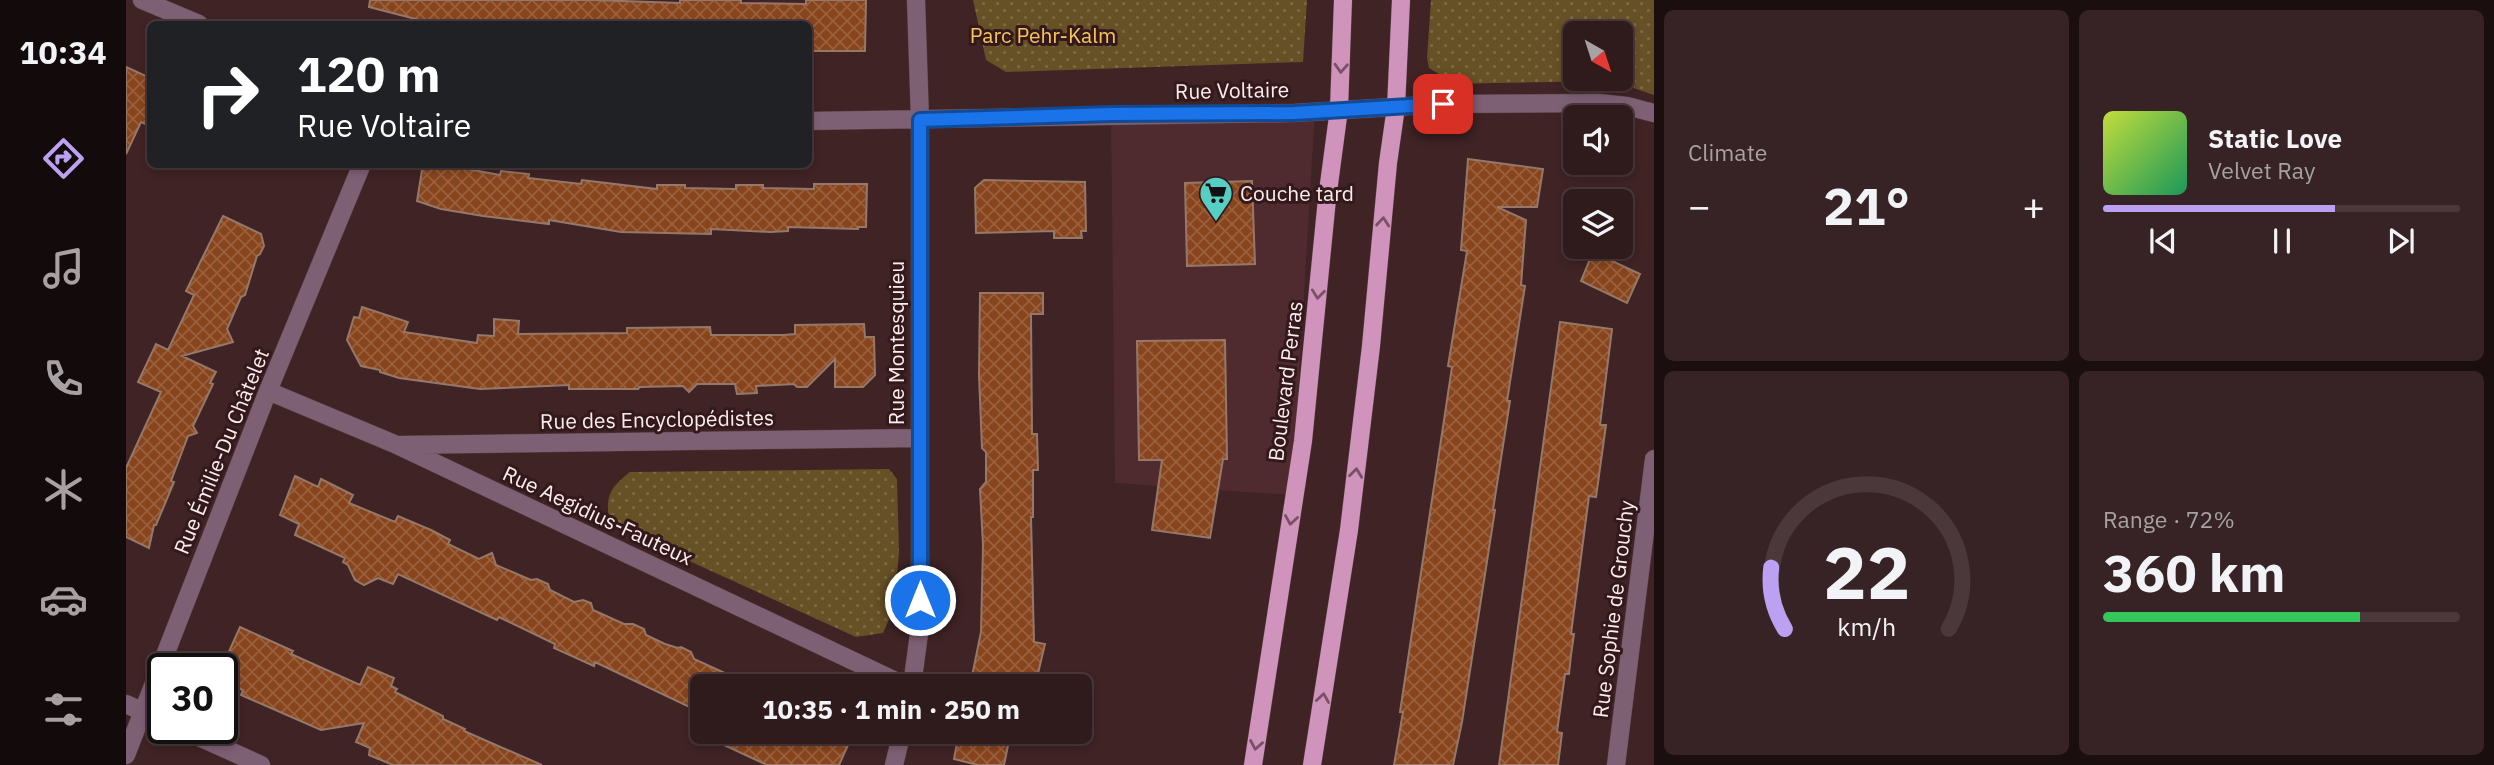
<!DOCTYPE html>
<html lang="en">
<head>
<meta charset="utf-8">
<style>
  :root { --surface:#2f1a1c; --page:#372325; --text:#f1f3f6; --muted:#a7a1a3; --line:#4a383b; --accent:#bca0f2 }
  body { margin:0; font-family:"IBM Plex Sans",sans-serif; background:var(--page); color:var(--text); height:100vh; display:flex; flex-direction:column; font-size:26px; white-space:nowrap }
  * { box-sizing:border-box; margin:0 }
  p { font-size:23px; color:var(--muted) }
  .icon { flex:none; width:38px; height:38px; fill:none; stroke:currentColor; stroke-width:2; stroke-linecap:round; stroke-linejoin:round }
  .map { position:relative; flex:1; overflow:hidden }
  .side { display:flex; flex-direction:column; gap:10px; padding:10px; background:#1a0e0f; width:840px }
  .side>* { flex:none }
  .banner { position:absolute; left:21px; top:21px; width:665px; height:147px; border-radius:10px; box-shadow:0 4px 10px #0003,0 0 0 2px var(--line); background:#202124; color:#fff; overflow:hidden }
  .needle { width:46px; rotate:141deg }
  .controls { position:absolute; left:1437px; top:21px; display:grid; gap:14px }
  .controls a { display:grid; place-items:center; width:70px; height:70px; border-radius:10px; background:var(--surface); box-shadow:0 4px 10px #0003,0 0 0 2px var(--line); font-size:35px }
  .speed { position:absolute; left:21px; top:653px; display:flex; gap:14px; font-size:35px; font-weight:700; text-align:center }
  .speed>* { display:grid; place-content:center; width:91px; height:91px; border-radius:50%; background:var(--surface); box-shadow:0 4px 10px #0003,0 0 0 2px var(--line); line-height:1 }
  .speed .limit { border:4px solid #111; border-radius:10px; background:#fff; color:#111 }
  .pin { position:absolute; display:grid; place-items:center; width:60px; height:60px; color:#fff; margin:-30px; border-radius:14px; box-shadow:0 4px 10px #0006 }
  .me { position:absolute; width:77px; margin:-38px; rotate:0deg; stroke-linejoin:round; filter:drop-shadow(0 0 5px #0008) }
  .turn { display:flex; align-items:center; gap:24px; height:147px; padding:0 35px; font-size:32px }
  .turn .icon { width:91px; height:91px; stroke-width:2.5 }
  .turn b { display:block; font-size:49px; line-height:60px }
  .big { font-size:52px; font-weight:800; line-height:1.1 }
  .side .tile { flex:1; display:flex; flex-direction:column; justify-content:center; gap:10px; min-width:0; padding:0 24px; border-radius:10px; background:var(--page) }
  .side .dial { align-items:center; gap:0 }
  .dial svg { height:182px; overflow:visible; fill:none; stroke:var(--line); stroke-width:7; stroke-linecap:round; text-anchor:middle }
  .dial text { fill:var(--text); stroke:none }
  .song { display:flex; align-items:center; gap:21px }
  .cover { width:84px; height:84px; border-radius:10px; background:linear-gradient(135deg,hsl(70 70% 55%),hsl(150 70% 35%)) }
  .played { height:7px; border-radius:4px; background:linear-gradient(90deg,var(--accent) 65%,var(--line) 65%) }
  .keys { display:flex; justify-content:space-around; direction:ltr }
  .heat { display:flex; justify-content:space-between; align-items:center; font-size:38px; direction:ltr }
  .charge { height:10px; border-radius:5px; background:linear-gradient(90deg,#34c759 72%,var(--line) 0) }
  .side .tiles { flex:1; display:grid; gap:10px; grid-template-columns:repeat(2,1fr) }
  .trip { position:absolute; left:564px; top:674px; width:402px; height:70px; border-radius:10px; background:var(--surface); box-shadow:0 4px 10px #0003,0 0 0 2px var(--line); font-weight:800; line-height:70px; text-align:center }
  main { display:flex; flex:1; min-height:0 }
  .dock { display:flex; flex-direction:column; width:126px; justify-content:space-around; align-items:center; background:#130a0b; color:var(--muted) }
  .dock .icon { width:49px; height:49px }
  .dock .selected { color:var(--accent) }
  .dock b { font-size:32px; color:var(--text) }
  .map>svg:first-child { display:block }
  .built { fill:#4f2b2f }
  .park { fill:url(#park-dots); fill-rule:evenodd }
  .building { fill:url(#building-cross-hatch); stroke:#967869; stroke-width:2 }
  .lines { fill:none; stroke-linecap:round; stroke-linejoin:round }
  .minor-casing { stroke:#5a3f41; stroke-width:19 }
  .major-casing { stroke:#5a3f41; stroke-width:19 }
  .minor { stroke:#7e6074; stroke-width:18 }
  .major { stroke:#cf93bc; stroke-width:18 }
  .oneway { stroke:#7a5064 }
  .route-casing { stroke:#114b97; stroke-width:18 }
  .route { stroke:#1a73e8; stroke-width:12 }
  .labels { text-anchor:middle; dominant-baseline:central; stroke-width:6; stroke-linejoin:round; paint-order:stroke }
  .park-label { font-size:21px; fill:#f8c55b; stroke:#34191c }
  .street-label { font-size:21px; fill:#fdedee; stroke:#34191c }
  .poi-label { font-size:21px; fill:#fdedee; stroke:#34191c; text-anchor:start }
</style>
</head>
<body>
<main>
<nav class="dock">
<b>10:34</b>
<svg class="icon selected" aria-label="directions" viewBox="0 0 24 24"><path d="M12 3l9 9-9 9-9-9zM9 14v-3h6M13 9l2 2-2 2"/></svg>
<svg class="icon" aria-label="music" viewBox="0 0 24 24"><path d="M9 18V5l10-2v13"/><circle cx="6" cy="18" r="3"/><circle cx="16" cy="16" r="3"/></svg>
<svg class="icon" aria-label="phone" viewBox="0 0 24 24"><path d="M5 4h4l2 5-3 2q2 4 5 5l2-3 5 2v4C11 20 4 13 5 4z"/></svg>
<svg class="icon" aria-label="climate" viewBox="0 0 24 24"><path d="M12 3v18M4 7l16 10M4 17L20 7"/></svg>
<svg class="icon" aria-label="car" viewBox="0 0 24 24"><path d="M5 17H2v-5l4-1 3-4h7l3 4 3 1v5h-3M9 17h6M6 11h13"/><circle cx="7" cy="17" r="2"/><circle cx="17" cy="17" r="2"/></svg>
<svg class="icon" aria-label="filters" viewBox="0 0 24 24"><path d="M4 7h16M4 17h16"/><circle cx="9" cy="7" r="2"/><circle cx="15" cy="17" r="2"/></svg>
</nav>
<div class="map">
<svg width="1528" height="765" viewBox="0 0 1528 765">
  <defs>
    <pattern id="park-dots" width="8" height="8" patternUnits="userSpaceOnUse" patternTransform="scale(1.75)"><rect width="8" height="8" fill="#665025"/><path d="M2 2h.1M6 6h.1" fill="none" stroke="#7d6a45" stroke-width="1.8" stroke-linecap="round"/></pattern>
    <pattern id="building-cross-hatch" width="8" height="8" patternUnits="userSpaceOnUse" patternTransform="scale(1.75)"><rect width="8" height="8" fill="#88451d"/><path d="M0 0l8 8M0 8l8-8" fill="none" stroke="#9a603e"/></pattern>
  </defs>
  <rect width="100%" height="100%" fill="#3f2325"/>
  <path class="built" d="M1189,110l-23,385 -177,-12 -4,-369z"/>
  <path class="park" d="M847,0h334l-4,62 -297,10 -20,-12z
    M1305,0h223v95l-32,-11 -16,-3 -164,3v-8l-13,-8 -2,-11zM1449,33h45v46h-45z
    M763,469l8,10 2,74 -5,55 -11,25 -27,4 -246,-112c-5,-27 -2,-36 20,-53z"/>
  <path class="building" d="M244,0h224l86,3v-3h61v3l65,1v-4h60l-1,51h-57v-27h-373l-66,-17z
    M0,67l24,11v48l-9,-4 -15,32z
    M1342,159l75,10 -6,38h-40l29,13 -5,65 4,1 -18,115h3l-17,109h2l-33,212 -9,43h-59l9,-53h-3l52,-345 -4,-1 19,-115 -6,-1z
    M297,164h18l59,11 1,-4 28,3 -1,4 53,6 1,-4 75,9v-4h28v3l51,1v-4h27v3l51,1v-5h53l-1,43h-8v2l-70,-2v4l-18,1 -59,-3v5l-90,-2 -72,-12v4l-66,-8 -42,-7 -24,-8z
    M858,180l101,2 1,49h-5l1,7h-28v-7l-78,2 -1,-45z
    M1126,181l3,83 -68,2 -2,-83z
    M97,216l38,18 3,12 -4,8 -3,2 -12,39 -4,2 -14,32 6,13 -51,14 34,16 -6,11 3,1 -20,42 4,7 -9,3 -17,45 3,1 -18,43h-2l-5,23 -23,-11v-69l35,-76 -23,-10 18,-38 12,6 26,-55 -8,-4z
    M1467,252l47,22 -13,29 -46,-22z
    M854,293h63v21h-12l1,120h5l1,36h-5v47h-2l3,125 11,2 -10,42h-65l11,-54 2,-87 -3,-56 6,-7v-30l-4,-4 -3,-73z
    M236,307l46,15 -4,10 73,11 1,-8 16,1v-17l25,2 -1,13 109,-1v-5l83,-1 1,8h73l11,-1v-9l69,-1 1,13h9l1,38 -12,12h-28v-28l-28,28h-10l-3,-3 -38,2 1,7 -20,1 -2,-10h-38l-8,8 -6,-6 -43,1 -2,2h-69v-4l-89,4 -81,-11 -19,-6v-2l-19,-4 -14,-26 7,-23 5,1z
    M1434,322l52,7 -12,96h6l-10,72 -7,-1 -18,138h3l-3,21 -2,19h-4l-8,58 5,1 -4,32h-59z
    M1099,340l2,119h-4l-13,79 -58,-8 10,-70h-23l-2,-119z
    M169,476l23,11 3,-8 32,16 -4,8 46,19 3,-6 33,14 19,10 -2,4 31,15 13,-6 4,12 35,15 6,-1 11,5 2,6 24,12 9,-2 8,3 2,7 31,14h9l11,5 2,6 19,9 13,4 3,-1 10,5 3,7 59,27h-51v27l-107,-51 -1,4 -40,-18 1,-4 -56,-27 -2,3 -99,-46 -5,10 -15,-6 -14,7 -9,-5 -7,-15 -5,-3 2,-4 -50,-23 4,-11 -19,-9z
    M114,627l53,24 -2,3 69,31 8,-18 26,11 -3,8 6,3 -2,3 48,24v3l22,10 -1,2 78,34h-149l-24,-10 1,-7 -14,-6 8,-19 -43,7 -80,-35 2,-5 -21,-8v-15z
    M570,732h149l4,11 -10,22h-72z
    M833,732h34l17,4 -6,29h-26l-24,-6z"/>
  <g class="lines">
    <defs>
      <path id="minor" d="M16,0l57,24
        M682,121l486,-8 149,-9 157,-1 27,3 27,7
        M142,391l129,54 509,241
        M274,445l518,-7
        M786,686l8,-60v-506l-4,-120
        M0,704l37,17
        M53,728l82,37
        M0,755l142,-364 94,-227
        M768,765l8,-33
        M1490,765l38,-306"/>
      <path id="major" d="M1127,765l50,-324 24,-242 12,-90 4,-109
        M1186,765l37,-235 22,-184 17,-183 8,-56 5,-107"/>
    </defs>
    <use href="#minor" class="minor-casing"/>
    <use href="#major" class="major-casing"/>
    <use href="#minor" class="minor"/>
    <use href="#major" class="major"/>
  </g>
  <defs><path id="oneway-chevron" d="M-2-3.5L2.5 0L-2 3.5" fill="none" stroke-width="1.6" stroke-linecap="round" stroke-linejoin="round" transform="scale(1.75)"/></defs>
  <g class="oneway">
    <use href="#oneway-chevron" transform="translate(1215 68) rotate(93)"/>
    <use href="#oneway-chevron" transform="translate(1257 222) rotate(-85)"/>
    <use href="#oneway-chevron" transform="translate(1192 294) rotate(96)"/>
    <use href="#oneway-chevron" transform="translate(1230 473) rotate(-83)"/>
    <use href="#oneway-chevron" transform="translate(1165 520) rotate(99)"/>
    <use href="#oneway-chevron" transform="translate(1197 698) rotate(-81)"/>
    <use href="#oneway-chevron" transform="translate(1130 745) rotate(100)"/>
  </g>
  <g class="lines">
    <defs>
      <path id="route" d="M794,600v-480l191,-6 183,-1 149,-9"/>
    </defs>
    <use href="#route" class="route-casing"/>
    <use href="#route" class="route"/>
  </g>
  <defs>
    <symbol id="supermarket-pin" viewBox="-11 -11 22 30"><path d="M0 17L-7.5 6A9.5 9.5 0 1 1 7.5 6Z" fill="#56cec3" stroke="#34191c"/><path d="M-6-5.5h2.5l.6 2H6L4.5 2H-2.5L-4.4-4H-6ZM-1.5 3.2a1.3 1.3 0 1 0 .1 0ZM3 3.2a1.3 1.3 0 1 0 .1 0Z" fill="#111"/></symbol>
  </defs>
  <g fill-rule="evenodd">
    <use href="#supermarket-pin" x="1071" y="174" width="38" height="52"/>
  </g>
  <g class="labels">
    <g class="park-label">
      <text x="917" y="35">Parc Pehr-Kalm</text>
    </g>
    <g class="street-label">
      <text transform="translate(1106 90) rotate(-1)">Rue Voltaire</text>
      <text transform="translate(770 343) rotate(-90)">Rue Montesquieu</text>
      <text transform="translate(1159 381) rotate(-83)">Boulevard Perras</text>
      <text transform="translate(531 419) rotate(-1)">Rue des Encyclopédistes</text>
      <text transform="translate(95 451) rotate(-68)">Rue Émilie-Du Châtelet</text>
      <text transform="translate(472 515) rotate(25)">Rue Aegidius-Fauteux</text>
      <text transform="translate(1487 609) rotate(-83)">Rue Sophie de Grouchy</text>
    </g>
    <g class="poi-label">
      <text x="1114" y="193">Couche tard</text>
    </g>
  </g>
</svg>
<div class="controls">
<a><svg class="needle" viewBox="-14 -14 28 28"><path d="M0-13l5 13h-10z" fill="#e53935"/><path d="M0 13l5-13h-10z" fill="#a7a1a3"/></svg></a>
<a><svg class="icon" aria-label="sound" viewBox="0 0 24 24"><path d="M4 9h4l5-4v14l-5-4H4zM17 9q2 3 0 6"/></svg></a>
<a><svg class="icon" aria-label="layers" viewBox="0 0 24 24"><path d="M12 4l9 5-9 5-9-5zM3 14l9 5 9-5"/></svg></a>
</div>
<div class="speed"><div class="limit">30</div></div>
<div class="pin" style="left:1317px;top:104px;background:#d93025"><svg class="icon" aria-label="arrive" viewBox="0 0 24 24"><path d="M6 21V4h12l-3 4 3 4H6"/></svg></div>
<svg class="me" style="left:794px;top:600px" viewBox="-20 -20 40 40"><circle r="17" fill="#1a73e8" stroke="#fff" stroke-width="3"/><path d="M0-11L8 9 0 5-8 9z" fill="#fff"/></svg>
<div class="trip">10:35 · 1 min · 250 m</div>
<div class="banner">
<div class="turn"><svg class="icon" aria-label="right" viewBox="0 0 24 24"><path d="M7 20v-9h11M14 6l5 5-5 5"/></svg><div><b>120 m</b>Rue Voltaire</div></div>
</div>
</div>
<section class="side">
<div class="tiles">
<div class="tile"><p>Climate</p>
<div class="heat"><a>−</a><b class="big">21°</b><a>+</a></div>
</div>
<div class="tile">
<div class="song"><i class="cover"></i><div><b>Static Love</b><p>Velvet Ray</p></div></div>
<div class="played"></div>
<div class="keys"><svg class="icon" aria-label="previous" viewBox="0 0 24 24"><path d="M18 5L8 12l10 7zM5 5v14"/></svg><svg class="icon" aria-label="pause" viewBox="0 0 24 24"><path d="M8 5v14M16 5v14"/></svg><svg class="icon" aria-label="next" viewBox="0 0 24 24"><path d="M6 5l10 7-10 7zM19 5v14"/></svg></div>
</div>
<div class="tile dial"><svg viewBox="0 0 100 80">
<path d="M14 69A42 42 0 1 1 86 69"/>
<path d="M14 69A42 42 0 0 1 8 42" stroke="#bca0f2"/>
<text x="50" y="56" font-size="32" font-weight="700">22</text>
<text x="50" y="72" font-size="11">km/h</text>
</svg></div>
<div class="tile"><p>Range · 72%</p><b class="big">360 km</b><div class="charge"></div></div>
</div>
</section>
</main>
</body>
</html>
